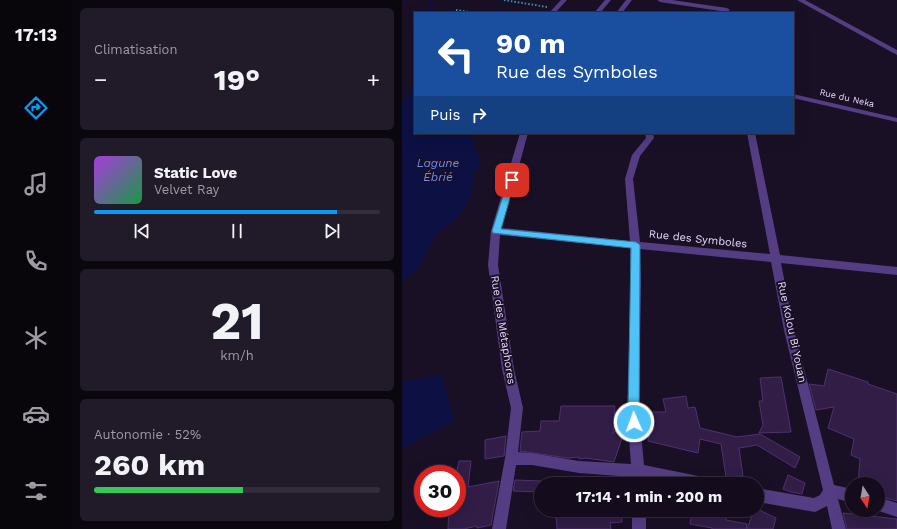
<!DOCTYPE html>
<html lang="fr">
<head>
<meta charset="utf-8">
<style>
  :root { --surface:#140c1c; --page:#211a29; --text:#f1f3f6; --muted:#9d9ba3; --line:#332c3b; --accent:#0a99f6 }
  body { margin:0; font-family:"Work Sans",sans-serif; background:var(--page); color:var(--text); height:100vh; display:flex; flex-direction:column; font-size:15px; white-space:nowrap }
  * { box-sizing:border-box; margin:0 }
  p { font-size:13px; color:var(--muted) }
  .icon { flex:none; width:22px; height:22px; fill:none; stroke:currentColor; stroke-width:2; stroke-linecap:round; stroke-linejoin:round }
  .map { position:relative; flex:1; overflow:hidden }
  .side { display:flex; flex-direction:column; gap:8px; padding:8px; background:#0b070f; width:330px }
  .side>* { flex:none }
  .guide { position:absolute; left:12px; top:12px; width:380px; height:122px; border-radius:0px; box-shadow:0 4px 16px #0002,0 0 0 1px var(--line); background:#1a4fa0; color:#fff; overflow:hidden }
  .needle { width:26px; rotate:169deg }
  .buttons { position:absolute; left:443px; top:477px; display:grid; gap:8px }
  .buttons a { display:grid; place-items:center; width:40px; height:40px; border-radius:50%; background:var(--surface); box-shadow:0 4px 16px #0002,0 0 0 1px var(--line); font-size:20px }
  .speed { position:absolute; left:12px; top:465px; display:flex; gap:8px; font-size:20px; font-weight:700; text-align:center }
  .speed>* { display:grid; place-content:center; width:52px; height:52px; border-radius:50%; background:var(--surface); box-shadow:0 4px 16px #0002,0 0 0 1px var(--line); line-height:1 }
  .speed .limit { border:6px solid #d22; background:#fff; color:#111 }
  .pin { position:absolute; display:grid; place-items:center; width:34px; height:34px; color:#fff; margin:-17px; border-radius:8px; box-shadow:0 2px 6px #0006 }
  .me { position:absolute; width:44px; margin:-22px; rotate:358deg; stroke-linejoin:round; filter:drop-shadow(0 0 3px #0008) }
  .turn { display:flex; align-items:center; gap:14px; height:84px; padding:0 16px; font-size:18px }
  .turn .icon { width:52px; height:52px; stroke-width:2.5 }
  .turn b { display:block; font-size:28px; line-height:34px }
  .then { display:flex; align-items:center; height:38px; padding:0 16px; background:#0003; gap:8px; font-size:15px }
  .big { font-size:30px; font-weight:700; line-height:1.1 }
  .side .tile { flex:1; display:flex; flex-direction:column; justify-content:center; gap:6px; min-width:0; padding:0 14px; border-radius:6px; background:var(--page) }
  .side .dial { align-items:center; gap:0 }
  .dial b { font-size:52px; line-height:1 }
  .song { display:flex; align-items:center; gap:12px }
  .cover { width:48px; height:48px; border-radius:6px; background:linear-gradient(135deg,hsl(280 70% 55%),hsl(140 70% 35%)) }
  .played { height:4px; border-radius:2px; background:linear-gradient(90deg,var(--accent) 85%,var(--line) 85%) }
  .keys { display:flex; justify-content:space-around; direction:ltr }
  .heat { display:flex; justify-content:space-between; align-items:center; font-size:22px; direction:ltr }
  .charge { height:6px; border-radius:3px; background:linear-gradient(90deg,#34c759 52%,var(--line) 0) }
  .trip { position:absolute; left:132px; top:477px; width:230px; height:40px; border-radius:20px; background:var(--surface); box-shadow:0 4px 16px #0002,0 0 0 1px var(--line); font-weight:700; line-height:40px; text-align:center }
  main { display:flex; flex:1; min-height:0 }
  .tab-bar { display:flex; flex-direction:column; width:72px; justify-content:space-around; align-items:center; background:#08050b; color:var(--muted) }
  .tab-bar .icon { width:28px; height:28px }
  .tab-bar .on { color:var(--accent) }
  .tab-bar b { font-size:18px; color:var(--text) }
  .map>svg:first-child { display:block }
  .water { fill:#0c1043 }
  .lines { fill:none; stroke-linecap:round; stroke-linejoin:round }
  .stream { stroke:#0c1043; stroke-width:3 }
  .building { fill:#311d46; stroke:#503071 }
  .path { stroke:#3496b4; stroke-width:2; stroke-dasharray:1.5 2; stroke-linecap:butt }
  .street { fill:#543d83; fill-rule:evenodd }
  .route { fill:#4fc3f7; stroke:#337fa1 }
  .labels { text-anchor:middle; dominant-baseline:central; stroke-width:4; stroke-linejoin:round; paint-order:stroke }
  .far-street-label { font-size:9px; fill:#e7d7fe; stroke:#1a1026 }
  .street-label { font-size:11px; fill:#e7d7fe; stroke:#1a1026 }
  .water-label { font-size:12px; font-style:italic; fill:#688cfa; stroke:#1a1026 }
</style>
</head>
<body>
<main>
<nav class="tab-bar">
<b>17:13</b>
<svg class="icon on" aria-label="directions" viewBox="0 0 24 24"><path d="M12 3l9 9-9 9-9-9zM9 14v-3h6M13 9l2 2-2 2"/></svg>
<svg class="icon" aria-label="music" viewBox="0 0 24 24"><path d="M9 18V5l10-2v13"/><circle cx="6" cy="18" r="3"/><circle cx="16" cy="16" r="3"/></svg>
<svg class="icon" aria-label="phone" viewBox="0 0 24 24"><path d="M5 4h4l2 5-3 2q2 4 5 5l2-3 5 2v4C11 20 4 13 5 4z"/></svg>
<svg class="icon" aria-label="climate" viewBox="0 0 24 24"><path d="M12 3v18M4 7l16 10M4 17L20 7"/></svg>
<svg class="icon" aria-label="car" viewBox="0 0 24 24"><path d="M5 17H2v-5l4-1 3-4h7l3 4 3 1v5h-3M9 17h6M6 11h13"/><circle cx="7" cy="17" r="2"/><circle cx="17" cy="17" r="2"/></svg>
<svg class="icon" aria-label="filters" viewBox="0 0 24 24"><path d="M4 7h16M4 17h16"/><circle cx="9" cy="7" r="2"/><circle cx="15" cy="17" r="2"/></svg>
</nav>
<section class="side">
<div class="tile"><p>Climatisation</p>
<div class="heat"><a>−</a><b class="big">19°</b><a>+</a></div>
</div>
<div class="tile">
<div class="song"><i class="cover"></i><div><b>Static Love</b><p>Velvet Ray</p></div></div>
<div class="played"></div>
<div class="keys"><svg class="icon" aria-label="previous" viewBox="0 0 24 24"><path d="M18 5L8 12l10 7zM5 5v14"/></svg><svg class="icon" aria-label="pause" viewBox="0 0 24 24"><path d="M8 5v14M16 5v14"/></svg><svg class="icon" aria-label="next" viewBox="0 0 24 24"><path d="M6 5l10 7-10 7zM19 5v14"/></svg></div>
</div>
<div class="tile dial"><b>21</b><p>km/h</p></div>
<div class="tile"><p>Autonomie · 52%</p><b class="big">260 km</b><div class="charge"></div></div>
</section>
<div class="map">
<svg width="495" height="529" viewBox="0 0 495 529">
  <rect width="100%" height="100%" fill="#1a1026"/>
  <path class="water" d="M13,83v50h55l11,31 -7,10 -3,23 -13,21 -23,17 -15,31 -18,16v-179l4,-4z
    M39,374l14,46 -53,29v-67z"/>
  <g class="lines">
    <path class="stream" d="M29,0v13"/>
  </g>
  <path class="building" d="M426,369l40,13v2l29,10v107l-19,-5v-12h-20l2,-25 -9,-4 3,-16 -26,-11 6,-21 -18,3 -7,-26 15,2z
    M379,377l10,55 -32,1 4,-8 -4,-24h4l-3,-23z
    M284,396l2,12 7,-1 5,21 37,9 23,-3 40,23 -5,11 -38,-23 -18,3 4,28 -17,1 -5,-33 -21,-5 -2,14 -50,-12 1,-5 -1,-24h18l-3,-13z
    M159,406h54l-2,28 1,-3 9,4 -9,27 -28,-4 -7,1v-2l-11,1 -48,-7 2,-19 18,-1 1,-10h18z
    M104,436l-2,20 -19,3v-19z
    M57,461h12l-3,26 31,-6 -8,44 -14,3v-2l-13,3h-16l1,-20 8,-1v-38z
    M386,475l17,8 -3,11 -11,-2 -8,-3z
    M113,480l26,1v11l-28,-1z
    M355,509l19,9 -3,11h-26l7,-19z
    M182,510h38v12l-12,1 1,6h-54l-1,-14z
    M290,510h35l-1,10 21,4 -1,5h-34v-1l-22,-4z
    M441,513l54,6v10h-50z"/>
  <g class="lines">
    <path class="path" d="M102,0l43,7
      M54,10l21,3"/>
    <path class="street" d="M159,0h6l-12,13h-6z
      M203,0h6l-11,13h-6z
      M224,0h6l-10,13h-6z
      M255,0h15l55,8 3,2 -3,2 -67,-10z
      M395,0h8l92,50v5z
      M391,94l104,24v4l-104,-24z
      M118,133h8l-26,95 128,13 -5,-62 7,-24 14,-17 -1,-5h8l1,5 -14,18 -7,23 7,63 130,12 -23,-121h8l25,122 117,12v8l-116,-12 13,67 40,155 18,4v14l-14,-4 8,30h-14l-5,-23 -12,6 -58,-10v-14l57,10 6,-3 3,-5 -39,-160 -13,-68 -131,-13 1,30 -2,132 5,54 59,12 5,2 2,5h-39l-26,-5 1,5h-14v-7l-53,-4 -47,-8h-16l-10,64h-14l13,-71 6,-50 -9,-39 -14,-104 3,-34zM98,235l130,13 1,31 -4,132 4,53 -52,-3 -47,-8 -14,-1 5,-44 -9,-39 -16,-104z
      M476,497l19,6v14l-21,-7h2z
      M230,510h14v19h-14z"/>
  </g>
  <path class="route" d="M110,177l3,3 -14,49 135,13 4,3 -1,177 -1,4 -4,1 -4,-1 -2,-4 3,-174 -138,-15 -1,-2 16,-51z"/>
  <g class="labels">
    <g class="far-street-label">
      <text transform="translate(445 98) rotate(13)">Rue du Neka</text>
    </g>
    <g class="street-label">
      <text transform="translate(296 239) rotate(6)">Rue des Symboles</text>
      <text transform="translate(101 330) rotate(81)">Rue des Métaphores</text>
      <text transform="translate(390 332) rotate(78)">Rue Kolou Bi Youan</text>
    </g>
    <g class="water-label">
      <text x="36" y="163">Lagune<tspan x="36" dy="14">Ébrié</tspan></text>
    </g>
  </g>
</svg>
<div class="buttons">
<a><svg class="needle" viewBox="-14 -14 28 28"><path d="M0-13l5 13h-10z" fill="#e53935"/><path d="M0 13l5-13h-10z" fill="#9d9ba3"/></svg></a>
</div>
<div class="speed"><div class="limit">30</div></div>
<div class="pin" style="left:110px;top:180px;background:#d93025"><svg class="icon" aria-label="arrive" viewBox="0 0 24 24"><path d="M6 21V4h12l-3 4 3 4H6"/></svg></div>
<svg class="me" style="left:232px;top:422px" viewBox="-20 -20 40 40"><circle r="17" fill="#4fc3f7" stroke="#fff" stroke-width="3"/><path d="M0-11L8 9 0 5-8 9z" fill="#fff"/></svg>
<div class="trip">17:14 · 1 min · 200 m</div>
<div class="guide">
<div class="turn"><svg class="icon" aria-label="left" viewBox="0 0 24 24"><path d="M17 20v-9H6M10 6l-5 5 5 5"/></svg><div><b>90 m</b>Rue des Symboles</div></div>
<div class="then">Puis<svg class="icon" aria-label="right" viewBox="0 0 24 24"><path d="M7 20v-9h11M14 6l5 5-5 5"/></svg></div>
</div>
</div>
</main>
</body>
</html>
